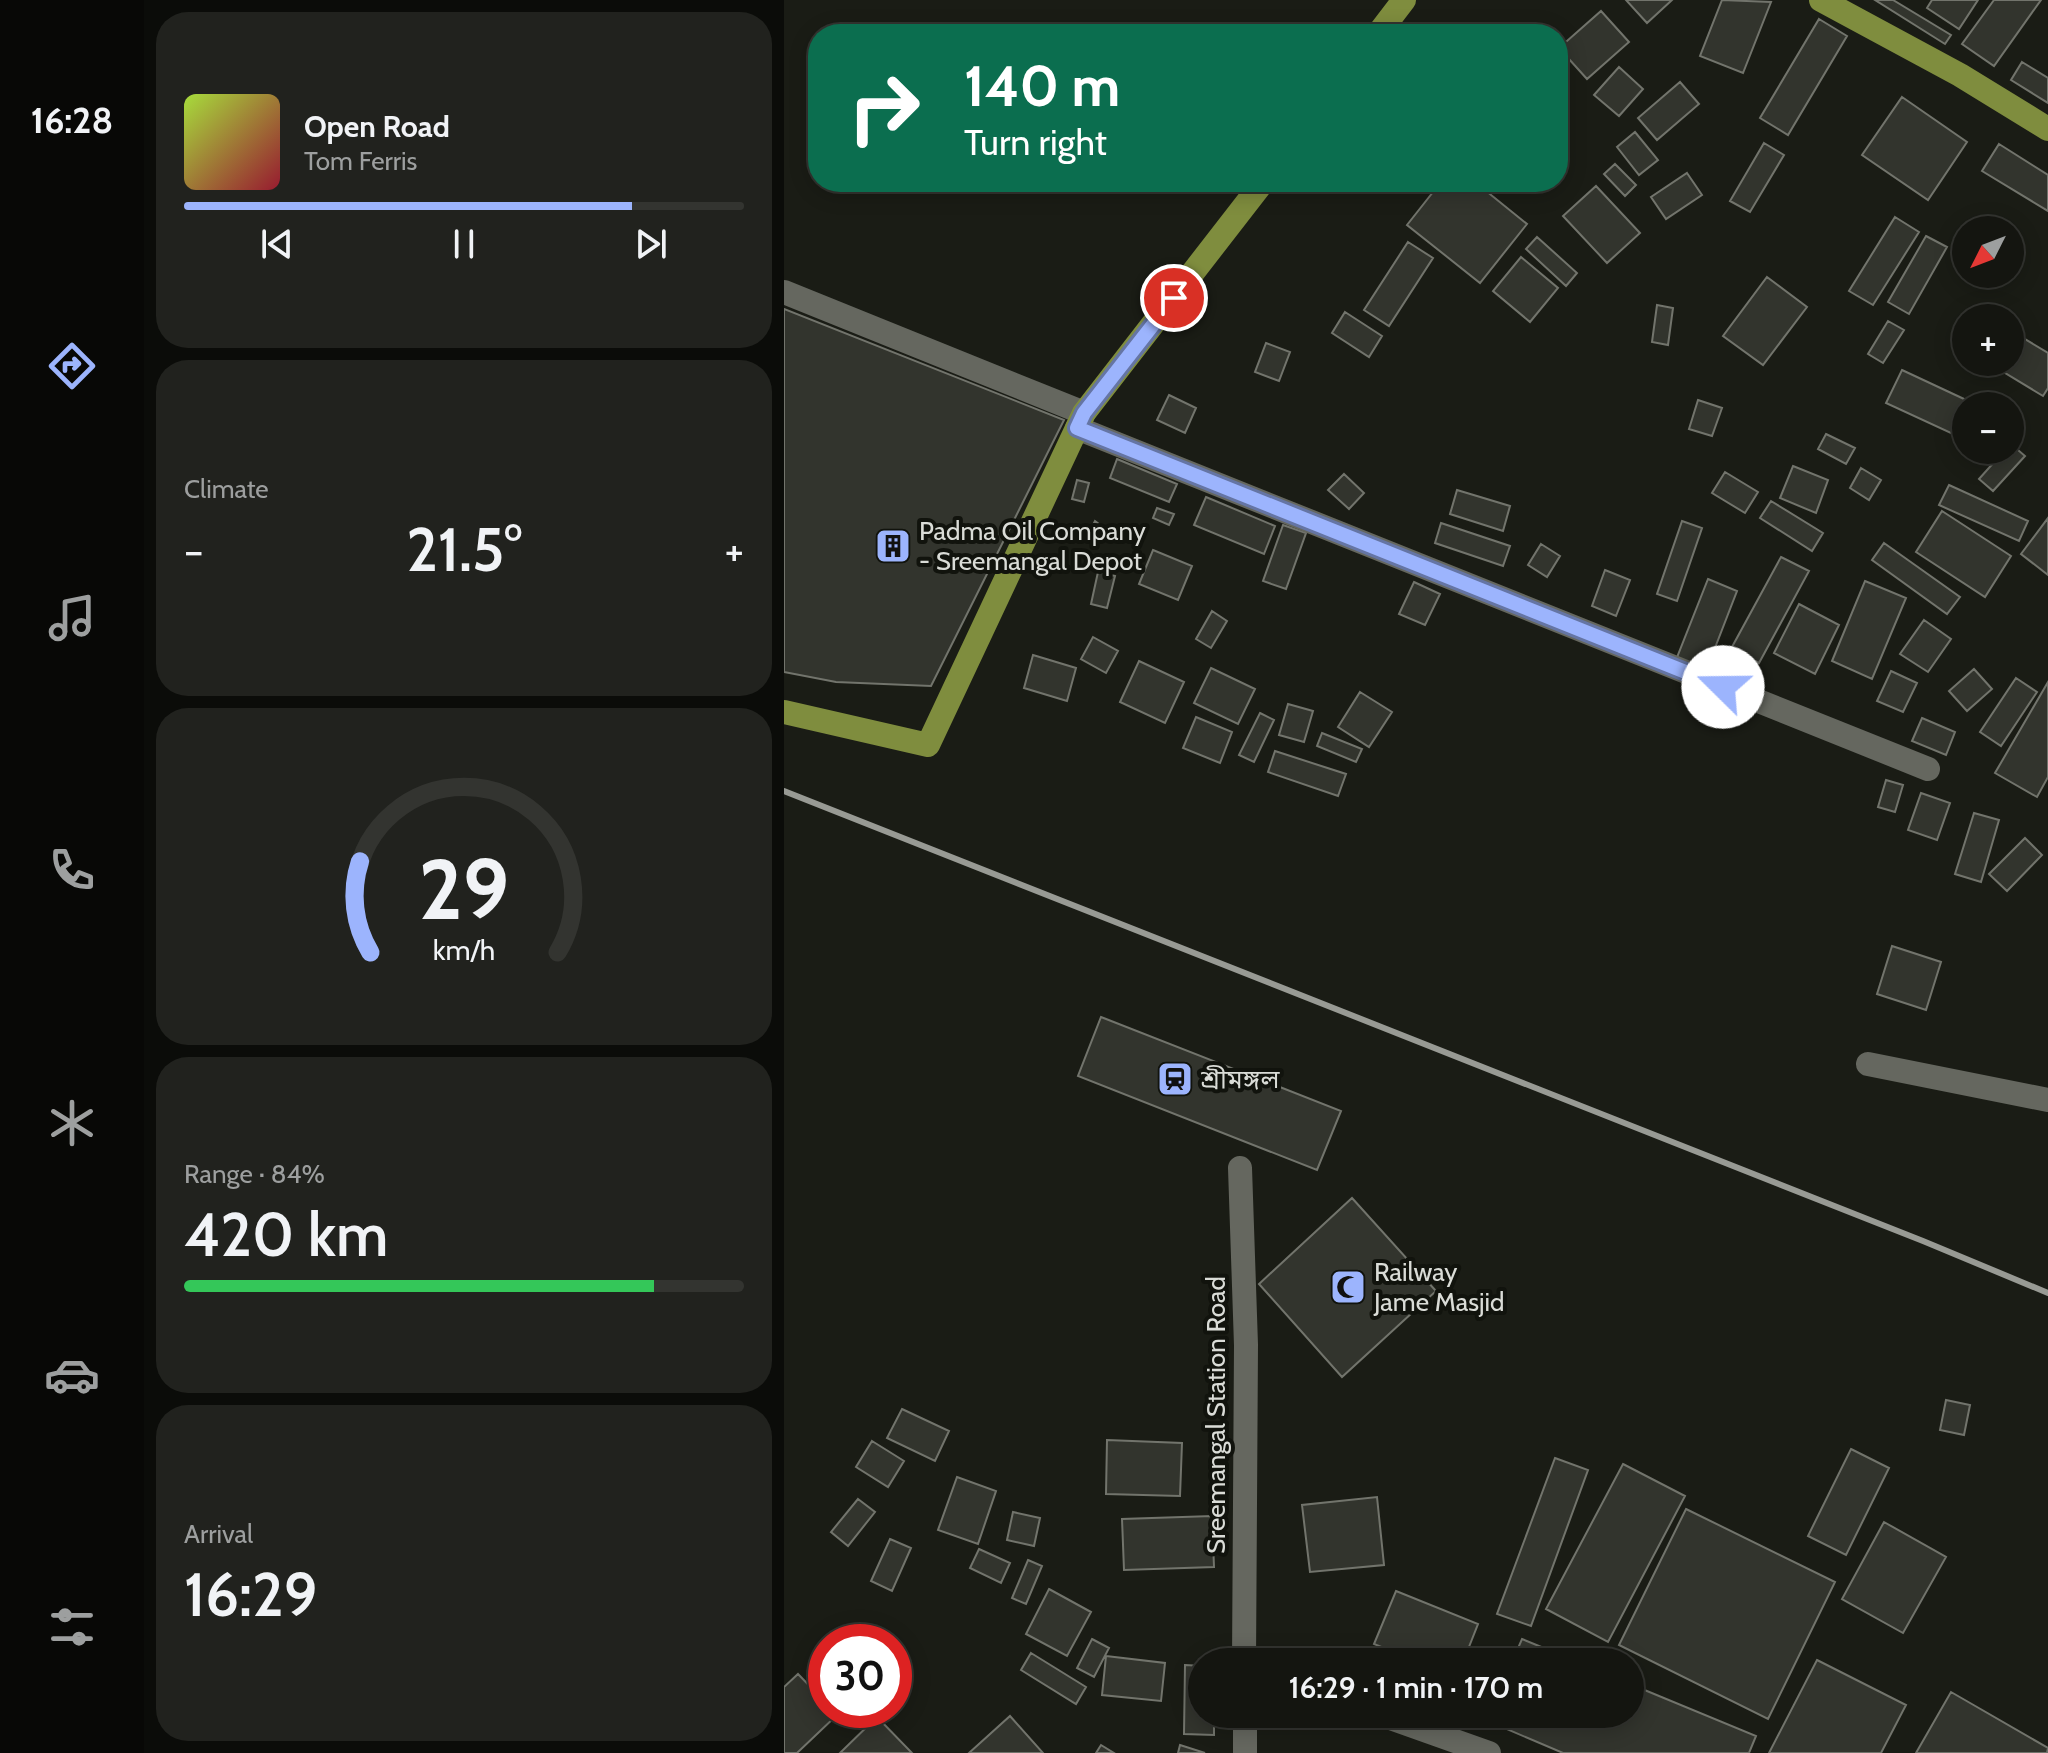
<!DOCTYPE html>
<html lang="en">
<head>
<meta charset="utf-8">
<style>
  :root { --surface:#141510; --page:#21221e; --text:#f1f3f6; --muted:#9d9f9f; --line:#333430; --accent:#9cb4fd }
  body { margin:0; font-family:Cabin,"Noto Sans Bengali",sans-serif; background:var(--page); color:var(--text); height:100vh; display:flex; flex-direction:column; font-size:30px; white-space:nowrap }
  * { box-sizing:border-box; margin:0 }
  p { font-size:26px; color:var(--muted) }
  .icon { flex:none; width:44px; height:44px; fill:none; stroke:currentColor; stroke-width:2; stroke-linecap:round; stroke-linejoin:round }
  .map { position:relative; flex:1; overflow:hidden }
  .drawer { display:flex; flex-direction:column; gap:12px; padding:12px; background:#0b0c09; width:640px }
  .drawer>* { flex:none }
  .banner { position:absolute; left:24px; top:24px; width:760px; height:168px; border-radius:32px; box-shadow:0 4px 20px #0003,0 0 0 2px var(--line); background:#0b6e4f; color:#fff; overflow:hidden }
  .needle { width:52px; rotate:228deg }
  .fabs { position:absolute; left:1168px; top:216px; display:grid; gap:16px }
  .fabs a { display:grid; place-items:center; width:72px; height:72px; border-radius:50%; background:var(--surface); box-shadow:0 4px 20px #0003,0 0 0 2px var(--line); font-size:40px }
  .speed { position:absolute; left:24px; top:1624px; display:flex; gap:16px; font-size:40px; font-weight:700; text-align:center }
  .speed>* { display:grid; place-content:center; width:104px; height:104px; border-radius:50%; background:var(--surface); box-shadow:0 4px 20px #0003,0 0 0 2px var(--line); line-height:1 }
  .speed .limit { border:12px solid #d22; background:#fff; color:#111 }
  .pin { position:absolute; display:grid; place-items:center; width:68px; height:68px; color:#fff; margin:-34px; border:4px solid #fff; border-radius:50%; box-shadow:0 2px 8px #0007 }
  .me { position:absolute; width:88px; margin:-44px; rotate:292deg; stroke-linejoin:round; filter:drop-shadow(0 0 6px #0008) }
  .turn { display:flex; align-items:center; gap:28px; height:168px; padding:0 24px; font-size:36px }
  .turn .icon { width:104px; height:104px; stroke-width:2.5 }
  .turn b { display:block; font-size:56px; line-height:68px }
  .big { font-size:60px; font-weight:600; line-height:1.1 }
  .drawer .tile { flex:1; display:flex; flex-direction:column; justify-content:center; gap:12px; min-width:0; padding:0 28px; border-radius:32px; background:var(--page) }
  .drawer .dial { align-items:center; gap:0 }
  .dial svg { height:208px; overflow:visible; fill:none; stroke:var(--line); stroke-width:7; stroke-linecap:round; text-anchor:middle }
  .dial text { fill:var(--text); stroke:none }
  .song { display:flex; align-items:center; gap:24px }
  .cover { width:96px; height:96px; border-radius:12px; background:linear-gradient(135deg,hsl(80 70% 55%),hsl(350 70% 35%)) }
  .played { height:8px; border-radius:4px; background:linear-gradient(90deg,var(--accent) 80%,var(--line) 80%) }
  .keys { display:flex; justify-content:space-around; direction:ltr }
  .heat { display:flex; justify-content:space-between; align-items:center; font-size:44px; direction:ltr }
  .charge { height:12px; border-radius:6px; background:linear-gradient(90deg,#34c759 84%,var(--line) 0) }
  .trip { position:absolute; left:404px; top:1648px; width:456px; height:80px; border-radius:40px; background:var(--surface); box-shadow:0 4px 20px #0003,0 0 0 2px var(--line); font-weight:600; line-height:80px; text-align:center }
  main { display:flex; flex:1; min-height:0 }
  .dock { display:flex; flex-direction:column; width:144px; justify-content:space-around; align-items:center; background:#080806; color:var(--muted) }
  .dock .icon { width:56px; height:56px }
  .dock .active { color:var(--accent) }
  .dock b { font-size:36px; color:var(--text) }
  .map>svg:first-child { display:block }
  .building { fill:#32342d; stroke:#72746c; stroke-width:2 }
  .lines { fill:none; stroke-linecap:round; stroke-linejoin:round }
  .minor { stroke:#65675f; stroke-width:24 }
  .major { stroke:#7f8d3e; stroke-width:24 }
  .rail { stroke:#989a94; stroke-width:6 }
  .route-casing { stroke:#6575a4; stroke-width:20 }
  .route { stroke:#9cb4fd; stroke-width:14 }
  .labels { text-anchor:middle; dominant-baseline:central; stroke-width:8; stroke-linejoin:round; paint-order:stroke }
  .poi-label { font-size:26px; fill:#dadcd7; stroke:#11130d; text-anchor:start }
  .street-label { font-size:26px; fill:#dadcd7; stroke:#11130d }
</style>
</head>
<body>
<main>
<nav class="dock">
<b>16:28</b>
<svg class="icon active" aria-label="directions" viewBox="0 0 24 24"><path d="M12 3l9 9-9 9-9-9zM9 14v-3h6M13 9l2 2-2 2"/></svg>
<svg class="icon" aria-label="music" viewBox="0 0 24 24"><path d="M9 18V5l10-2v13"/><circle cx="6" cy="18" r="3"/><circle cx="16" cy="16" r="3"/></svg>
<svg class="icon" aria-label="phone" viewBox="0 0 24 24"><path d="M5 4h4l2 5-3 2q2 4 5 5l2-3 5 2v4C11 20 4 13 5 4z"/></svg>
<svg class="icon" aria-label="climate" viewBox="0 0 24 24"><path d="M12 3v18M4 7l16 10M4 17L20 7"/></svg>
<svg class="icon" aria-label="car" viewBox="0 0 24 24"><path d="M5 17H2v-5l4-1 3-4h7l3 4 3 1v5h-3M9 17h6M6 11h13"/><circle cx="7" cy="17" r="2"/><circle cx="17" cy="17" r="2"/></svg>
<svg class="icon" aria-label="filters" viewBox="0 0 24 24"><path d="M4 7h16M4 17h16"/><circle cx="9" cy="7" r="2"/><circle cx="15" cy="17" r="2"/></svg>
</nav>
<section class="drawer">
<div class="tile">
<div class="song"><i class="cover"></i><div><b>Open Road</b><p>Tom Ferris</p></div></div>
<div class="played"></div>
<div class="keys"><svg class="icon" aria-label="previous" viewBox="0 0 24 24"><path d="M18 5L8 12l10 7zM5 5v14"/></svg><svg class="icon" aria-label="pause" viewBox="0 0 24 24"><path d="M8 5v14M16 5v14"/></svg><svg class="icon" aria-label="next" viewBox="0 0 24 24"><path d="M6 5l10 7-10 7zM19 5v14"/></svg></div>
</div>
<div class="tile"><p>Climate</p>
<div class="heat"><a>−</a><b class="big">21.5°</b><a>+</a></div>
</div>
<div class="tile dial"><svg viewBox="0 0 100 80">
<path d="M14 69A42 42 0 1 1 86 69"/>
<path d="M14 69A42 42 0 0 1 10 34" stroke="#9cb4fd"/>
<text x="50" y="56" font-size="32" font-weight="700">29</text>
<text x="50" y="72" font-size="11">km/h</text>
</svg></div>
<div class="tile"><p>Range · 84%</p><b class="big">420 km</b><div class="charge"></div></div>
<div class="tile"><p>Arrival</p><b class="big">16:29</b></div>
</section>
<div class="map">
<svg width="1264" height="1753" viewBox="0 0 1264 1753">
  <rect width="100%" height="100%" fill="#1a1c15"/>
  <path class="building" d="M842,0h46l-25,23z
    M938,0l49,2 -28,71 -43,-17z
    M1091,0h18l58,35 -6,9z
    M1148,0h46l-19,29 -32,-21z
    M1210,0h47l-47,66 -32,-22z
    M817,11l28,31 -42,37 -28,-31z
    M1035,19l28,17 -59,99 -28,-17z
    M1238,62l26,16v25l-37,-23z
    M835,67l24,22 -24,27 -25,-21z
    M896,82l19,22 -42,36 -19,-22z
    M1118,97l65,45 -39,58 -66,-45z
    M851,132l23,28 -19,15 -22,-28z
    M980,143l20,12 -34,57 -20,-11z
    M1215,144l49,31v36l-66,-40z
    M831,164l21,21 -11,11 -21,-22z
    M903,173l15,22 -36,24 -15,-22z
    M657,182h34l52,42 -47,59 -73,-58z
    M812,186l44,47 -33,30 -44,-47z
    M1111,217l24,15 -46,73 -24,-14z
    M1142,236l21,11 -38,67 -21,-12z
    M753,237l40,36 -11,13 -40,-37z
    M624,242l25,16 -44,68 -25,-16z
    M737,257l37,31 -28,34 -37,-31z
    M983,277l40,30 -44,58 -40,-29z
    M873,305l16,3 -5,37 -16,-3z
    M0,309l280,111 -133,266 -95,-4 -52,-10z
    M561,312l37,24 -13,21 -37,-24z
    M1104,321l16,9 -21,33 -15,-9z
    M1226,330l38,23v35l-5,8 -56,-34h23z
    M482,343l24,9 -11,29 -24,-9z
    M1118,370l77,36h-13v34l-80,-37z
    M385,395l27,13 -11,25 -28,-13z
    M914,400l24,8 -10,28 -23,-7z
    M1042,434l29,14 -9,16 -28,-15z
    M1227,444l14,12 -32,35 -14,-12 26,-29h5z
    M333,459l60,25 -8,18 -59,-24z
    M1009,466l35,14 -12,33 -36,-15z
    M1077,468l20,12 -12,20 -19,-12z
    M941,472l33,20 -13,21 -33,-20z
    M560,474l20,19 -15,16 -21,-19z
    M293,480l12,3 -5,19 -12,-3z
    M1165,485l79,36 -9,20 -80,-36z
    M673,490l53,16 -7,25 -53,-17z
    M422,497l69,29 -11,28 -70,-29z
    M987,501l52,32 -11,18 -52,-33z
    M373,508l17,6 -5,11 -16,-7z
    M1158,511l69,45 -26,41 -69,-45z
    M1264,518v57l-27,-21z
    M311,521l4,3 -5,11 -5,-2z
    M898,521l20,7 -25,73 -20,-7z
    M657,523l69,23 -7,20 -68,-23z
    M499,525l23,8 -20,56 -23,-8z
    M1100,543l76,54 -13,17 -75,-54z
    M757,544l19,12 -13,21 -19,-12z
    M369,550l39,16 -14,34 -39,-16z
    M997,557l28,14 -50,92 -27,-16z
    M821,570l25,10 -14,36 -24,-10z
    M314,572l17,4 -8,32 -16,-4z
    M924,579l29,12 -31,80 -30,-11z
    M1081,581l41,17 -34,81 -40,-18z
    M630,582l26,12 -15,31 -26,-11z
    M1015,604l40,21 -24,49 -41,-21z
    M428,611l15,10 -16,27 -15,-9z
    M1140,620l27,19 -23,33 -28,-18z
    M309,637l25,14 -12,22 -25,-14z
    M249,655l43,13 -9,33 -43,-13z
    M355,661l45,21 -19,41 -45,-21z
    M427,668l44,21 -17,35 -44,-21z
    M1190,669l18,20 -25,22 -18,-20z
    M1107,671l26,12 -14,29 -26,-11z
    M1232,678l21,14 -36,54 -21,-14z
    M1264,682v95l-11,20 -42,-24z
    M576,692l32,20 -23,35 -31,-20z
    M504,704l25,7 -9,31 -25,-7z
    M476,713l14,7 -20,42 -15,-7z
    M412,717l36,15 -12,31 -37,-15z
    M1138,718l33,14 -9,23 -34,-14z
    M538,733l40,16 -6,13 -39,-16z
    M491,751l71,23 -8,22 -70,-24z
    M1102,780l17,5 -8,27 -17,-5z
    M1137,793l29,10 -13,37 -29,-10z
    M1190,813l25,7 -18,62 -26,-8z
    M1241,838l17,17 -35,36 -18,-17z
    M1108,946l49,16 -15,48 -49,-16z
    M317,1017l240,94 -24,59 -239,-94z
    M568,1198l84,93 -94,86 -83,-93z
    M1162,1400l24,5 -6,30 -24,-5z
    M118,1409l47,22 -14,30 -48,-23z
    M323,1440l75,3 -2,53 -74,-2z
    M88,1441l32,20 -16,26 -32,-20z
    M1067,1449l38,19 -43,87 -38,-19z
    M771,1458l33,12 -57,156 -34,-12z
    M839,1464l62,32 -77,146 -62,-33z
    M173,1477l39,14 -18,53 -40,-14z
    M593,1497l7,68 -74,7 -8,-67z
    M74,1499l17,13 -27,34 -17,-14z
    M902,1509l149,73 -67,137 -149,-74z
    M229,1512l27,6 -6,28 -27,-6z
    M428,1516l2,51 -90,3 -2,-51z
    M1100,1522l62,35 -43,76 -61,-34z
    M106,1539l21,9 -19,43 -21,-10z
    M195,1549l31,14 -9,20 -31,-15z
    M244,1560l14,6 -16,38 -14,-6z
    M265,1589l42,23 -24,44 -41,-22z
    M612,1591l82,33 -15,38h-45l-44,-18z
    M308,1639l17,9 -15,29 -17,-9z
    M738,1639l56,23h-66z
    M247,1653l55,34 -10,17 -55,-34z
    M322,1656l59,7 -4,38 -59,-6z
    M1033,1660l89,45 -25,48h-112z
    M401,1665l17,1v48h12v21l-30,-1z
    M14,1674l28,29v7h6l5,5 -40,38h-13v-66z
    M846,1684l126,52 -7,17h-186l-75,-32 3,-7h139z
    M1167,1692l97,56 -1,5h-131z
    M226,1716l33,37h-74z
    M93,1717l35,36h-72z
    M317,1745l13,8h-18z
    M396,1745l25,8h-27z"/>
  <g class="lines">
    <path class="minor" d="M0,292l300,121
      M293,428l851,341
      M1084,1064l180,36
      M456,1168l6,177 -2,317
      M461,1714v39
      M595,1714l110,39"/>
    <path class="major" d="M1037,0l139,75 88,54
      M594,34l26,-34
      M0,712l144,33 156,-332 179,-231"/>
    <path class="rail" d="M0,791l1139,450 125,52"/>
  </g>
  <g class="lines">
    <defs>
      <path id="route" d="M390,298l-90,115 -7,15 646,259"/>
    </defs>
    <use href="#route" class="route-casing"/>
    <use href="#route" class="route"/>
  </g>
  <defs>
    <symbol id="building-square" viewBox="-11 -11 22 22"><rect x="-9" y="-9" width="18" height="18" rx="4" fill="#9cb4fd" stroke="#11130d"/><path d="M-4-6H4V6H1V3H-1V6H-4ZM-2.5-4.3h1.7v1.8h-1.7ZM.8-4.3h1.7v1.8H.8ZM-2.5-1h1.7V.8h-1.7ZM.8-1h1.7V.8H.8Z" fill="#111"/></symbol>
    <symbol id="station-square" viewBox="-11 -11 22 22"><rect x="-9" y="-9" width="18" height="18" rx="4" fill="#9cb4fd" stroke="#11130d"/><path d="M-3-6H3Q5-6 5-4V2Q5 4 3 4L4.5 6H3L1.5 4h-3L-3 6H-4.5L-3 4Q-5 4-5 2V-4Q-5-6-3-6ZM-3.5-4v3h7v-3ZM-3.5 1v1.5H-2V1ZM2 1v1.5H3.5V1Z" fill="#111"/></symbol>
    <symbol id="mosque-square" viewBox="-11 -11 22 22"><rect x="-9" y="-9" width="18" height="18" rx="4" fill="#9cb4fd" stroke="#11130d"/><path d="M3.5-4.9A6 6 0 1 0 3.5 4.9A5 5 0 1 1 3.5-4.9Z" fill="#111"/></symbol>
  </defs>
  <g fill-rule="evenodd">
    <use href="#building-square" x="89" y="526" width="40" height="40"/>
    <use href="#station-square" x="371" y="1059" width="40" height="40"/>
    <use href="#mosque-square" x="544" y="1267" width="40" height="40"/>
  </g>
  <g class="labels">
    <g class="poi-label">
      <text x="135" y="531">Padma Oil Company<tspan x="135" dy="30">- Sreemangal Depot</tspan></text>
      <text x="417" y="1079">শ্রীমঙ্গল</text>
      <text x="590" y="1272">Railway<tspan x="590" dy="30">Jame Masjid</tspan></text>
    </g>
    <g class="street-label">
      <text transform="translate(432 1415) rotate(-90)">Sreemangal Station Road</text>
    </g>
  </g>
</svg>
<div class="fabs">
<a><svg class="needle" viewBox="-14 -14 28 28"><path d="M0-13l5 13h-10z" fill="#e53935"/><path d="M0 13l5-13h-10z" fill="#9d9f9f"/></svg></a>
<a>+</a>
<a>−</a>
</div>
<div class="speed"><div class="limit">30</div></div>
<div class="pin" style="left:390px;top:298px;background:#d93025"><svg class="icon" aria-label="arrive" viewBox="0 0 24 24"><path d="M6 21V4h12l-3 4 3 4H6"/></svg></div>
<svg class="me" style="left:939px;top:687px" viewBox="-20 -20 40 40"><circle r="19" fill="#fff"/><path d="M0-13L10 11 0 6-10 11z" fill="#9cb4fd"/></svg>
<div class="trip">16:29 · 1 min · 170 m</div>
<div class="banner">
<div class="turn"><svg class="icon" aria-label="right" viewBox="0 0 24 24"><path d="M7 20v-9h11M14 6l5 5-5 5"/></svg><div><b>140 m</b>Turn right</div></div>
</div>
</div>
</main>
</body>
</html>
